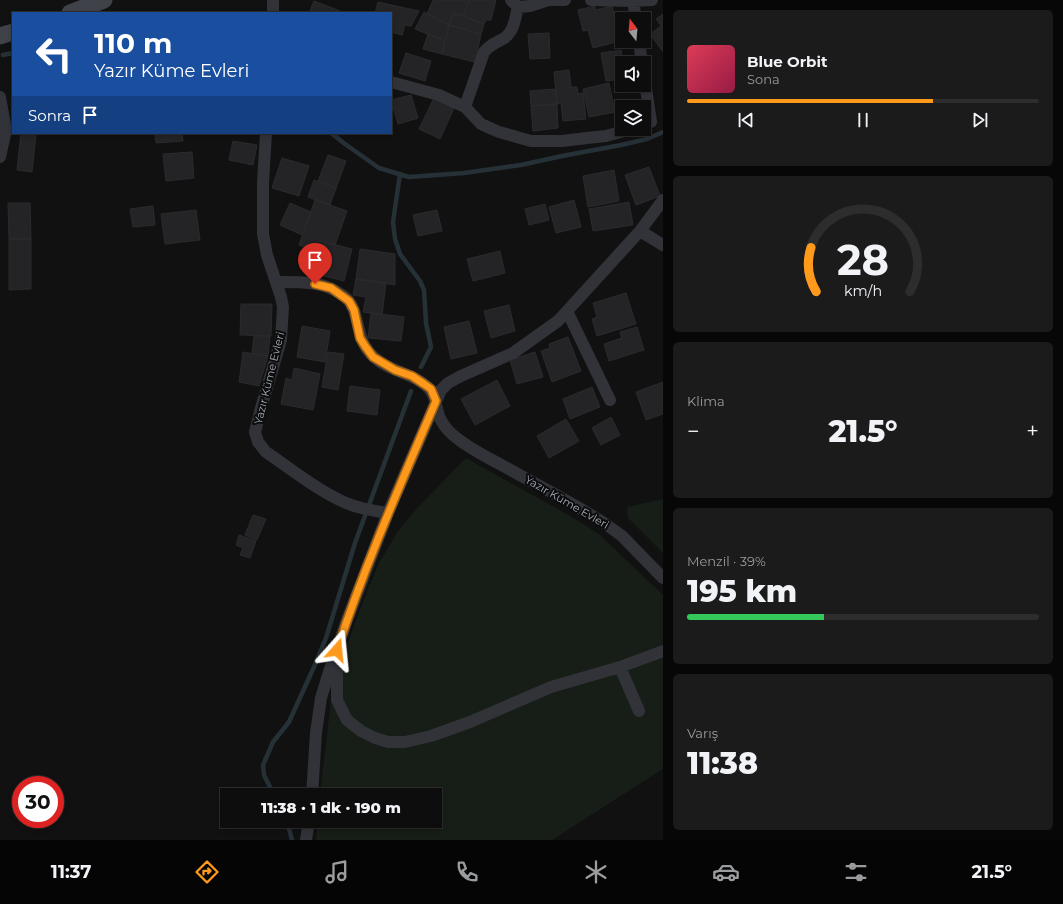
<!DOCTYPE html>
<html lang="tr">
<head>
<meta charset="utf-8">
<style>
  :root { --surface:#0d0d0e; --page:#1b1b1c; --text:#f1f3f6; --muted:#9a9c9e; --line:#2d2d2e; --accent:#ff991c }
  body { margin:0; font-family:Montserrat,sans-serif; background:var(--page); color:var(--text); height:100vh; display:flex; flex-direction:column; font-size:15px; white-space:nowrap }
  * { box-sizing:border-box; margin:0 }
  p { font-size:13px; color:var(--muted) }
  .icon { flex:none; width:22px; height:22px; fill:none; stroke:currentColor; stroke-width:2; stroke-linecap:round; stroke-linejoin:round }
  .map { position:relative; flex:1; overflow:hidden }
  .sheet { display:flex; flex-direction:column; gap:10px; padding:10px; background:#070708; width:400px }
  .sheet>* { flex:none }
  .top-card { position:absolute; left:12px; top:12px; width:380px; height:122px; border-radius:0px; box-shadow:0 2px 6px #0003,0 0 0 1px var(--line); background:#1a4fa0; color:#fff; overflow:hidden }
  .needle { width:26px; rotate:344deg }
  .fabs { position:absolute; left:615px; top:12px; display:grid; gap:8px }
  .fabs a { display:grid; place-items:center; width:36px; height:36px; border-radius:0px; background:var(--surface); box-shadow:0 2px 6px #0003,0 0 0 1px var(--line); font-size:20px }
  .speed { position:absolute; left:12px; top:776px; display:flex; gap:8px; font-size:20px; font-weight:700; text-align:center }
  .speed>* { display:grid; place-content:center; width:52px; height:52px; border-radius:50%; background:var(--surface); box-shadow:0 2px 6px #0003,0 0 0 1px var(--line); line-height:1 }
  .speed .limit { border:6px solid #d22; background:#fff; color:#111 }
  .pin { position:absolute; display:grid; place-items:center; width:34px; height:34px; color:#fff; margin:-41px -17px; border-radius:50% 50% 50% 0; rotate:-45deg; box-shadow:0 0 4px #0007 }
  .pin .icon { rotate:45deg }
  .me { position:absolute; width:44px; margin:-22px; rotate:18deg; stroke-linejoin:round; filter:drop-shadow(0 0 3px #0008) }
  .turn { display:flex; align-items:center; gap:14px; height:84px; padding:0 16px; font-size:18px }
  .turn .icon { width:52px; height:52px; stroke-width:2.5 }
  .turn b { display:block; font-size:28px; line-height:34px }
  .then { display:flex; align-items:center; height:38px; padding:0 16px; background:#0003; gap:8px; font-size:15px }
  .big { font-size:30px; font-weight:800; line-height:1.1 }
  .sheet .tile { flex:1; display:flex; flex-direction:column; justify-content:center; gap:6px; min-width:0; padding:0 14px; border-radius:6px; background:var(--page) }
  .sheet .dial { align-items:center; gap:0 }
  .dial svg { height:104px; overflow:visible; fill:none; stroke:var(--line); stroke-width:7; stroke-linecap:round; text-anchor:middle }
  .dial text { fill:var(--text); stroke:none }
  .song { display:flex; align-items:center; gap:12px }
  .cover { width:48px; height:48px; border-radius:6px; background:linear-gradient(135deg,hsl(350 70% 55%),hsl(340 70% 35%)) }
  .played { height:4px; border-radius:2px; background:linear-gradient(90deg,var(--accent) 70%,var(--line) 70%) }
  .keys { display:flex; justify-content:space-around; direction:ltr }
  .heat { display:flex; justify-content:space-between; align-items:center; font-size:22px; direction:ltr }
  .charge { height:6px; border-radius:3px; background:linear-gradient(90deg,#34c759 39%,var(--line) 0) }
  .trip { position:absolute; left:220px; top:788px; width:222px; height:40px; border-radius:0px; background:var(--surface); box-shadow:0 2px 6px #0003,0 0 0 1px var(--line); font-weight:800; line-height:40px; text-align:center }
  .menu { display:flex; height:64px; justify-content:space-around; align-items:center; background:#050506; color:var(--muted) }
  .menu .icon { width:28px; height:28px }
  .menu .current { color:var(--accent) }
  .menu b { font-size:18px; color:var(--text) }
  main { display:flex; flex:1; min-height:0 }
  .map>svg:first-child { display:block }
  .green { fill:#171d17 }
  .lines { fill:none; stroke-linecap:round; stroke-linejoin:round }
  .stream { stroke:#263137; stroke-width:4.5 }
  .building { fill:#242427; stroke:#2b2b2f }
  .street { stroke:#313338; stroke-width:12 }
  .secondary { stroke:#3f4248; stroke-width:17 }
  .route-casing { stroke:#a66312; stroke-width:10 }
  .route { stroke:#ff991c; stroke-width:7 }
  .labels { text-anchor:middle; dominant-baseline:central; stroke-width:4; stroke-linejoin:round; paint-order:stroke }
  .street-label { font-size:11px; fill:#a1a9b4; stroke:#0c0c0d }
</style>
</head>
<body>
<main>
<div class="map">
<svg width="663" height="840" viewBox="0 0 663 840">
  <rect width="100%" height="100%" fill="#111112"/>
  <path class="green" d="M466,458l106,59 28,18 63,60v174l-111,71h-236l2,-19h117v-26h-115l13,-113 34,-91 13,-30 18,-30 19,-23z
    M663,499v54l-35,-35 -1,-11z"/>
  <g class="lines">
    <path class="stream" d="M3,55l10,-2
      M331,133l14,11 34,24 30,9 55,-4 57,-8 41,-9 59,-11 26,-6 16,-7
      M400,174l-7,48 2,17 5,15 20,27 4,9 2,33 5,24 -10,20
      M274,795l-10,-20 -1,-10 10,-23 16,-20 25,-55 12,-29 29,-95 56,-152
      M287,821l5,19"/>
  </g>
  <path class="building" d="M433,0h36l-6,16 -9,-3 -5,12 -22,-11z
    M469,0h27l-5,20h-5l-2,4 -21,-8z
    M314,1l26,10 -1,2h-30z
    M378,2l41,9 -8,15 -6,-1 -3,10 -11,-3v-19h-16z
    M595,6v4l17,-4 8,35 -27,7 -5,-18 -5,1 -5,-21z
    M424,12l25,13 -4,16 -30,-12z
    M454,13l30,11 -3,10 -32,-9z
    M663,14v38l-13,-18 11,-8 -5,-7z
    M449,25l32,9 -6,28 -33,-8z
    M549,33l1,25 -20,1 -2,-25z
    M428,34l17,7 -3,13 -19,-5z
    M621,50l2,13 -1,16 -16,2 -5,-28z
    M406,53l25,8 -6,20 -26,-8z
    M569,70l2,17h6l1,7 5,-1 3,26 -23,2 -2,-18 -4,1 -3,-32z
    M609,83l6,29 -26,5 -6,-28z
    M555,89l2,15 -26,2 -1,-15z
    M411,95l7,23 -20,6 -7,-24z
    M434,98l20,10 -14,31 -21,-10z
    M557,104l1,24 -25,3 -2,-25z
    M21,133l15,1 -4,38 -15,-2z
    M155,133h27l1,8 -27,2z
    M233,141l24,4 -4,20 -24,-5z
    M192,152l2,26 -28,3 -3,-27z
    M328,155l18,6 -10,27 -18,-7z
    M282,158l27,8 -10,30 -27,-8z
    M649,167l11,29 -24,9 -11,-30z
    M614,170l5,31 -31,6 -5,-31z
    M314,180l22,8 -6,17 -22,-8z
    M315,200l32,11 -12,34 -10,-3 -3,11 -23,-8z
    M574,200l7,27 -25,6 -7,-26z
    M629,202l4,23 -40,6 -4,-22z
    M8,203h22l1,36h-22z
    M290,203l21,9 -9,23 -22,-10z
    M545,204l4,16 -20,5 -4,-16z
    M153,206l2,19 -22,2 -3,-18z
    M196,210l4,30 -35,4 -4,-30z
    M437,210l5,21 -24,5 -5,-21z
    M9,239h22v50l-22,1z
    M325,242l27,7 -8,32 -27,-7z
    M360,249l35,5v31l-39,-6z
    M500,251l5,22 -32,8 -6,-22z
    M356,279l30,4 -4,32 -19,-3 3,-15 -13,-2z
    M626,293l10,31 -39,12 -5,-17 5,-2 -4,-14z
    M241,304h31l-1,32 -31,-1z
    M509,305l6,26 -24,7 -7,-27z
    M371,313l33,4 -3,24 -33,-3z
    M469,321l8,32 -26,6 -7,-32z
    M302,326l28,5 -5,31 -28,-5z
    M637,327l7,23 -35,11 -5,-17 18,-6 -2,-6z
    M254,336h16l-2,20 -16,-2z
    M568,337l13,34 -29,11 -11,-31 9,-3 -1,-4z
    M243,352l25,4 -9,30 -20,-4z
    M328,352l16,2 -6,36 -16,-3z
    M535,352l8,25 -26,7 -7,-24z
    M294,368l26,6 -7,36 -32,-6 5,-26 6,2z
    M497,380l13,26 -35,19 -14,-26z
    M663,382v32l-17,6 -10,-28z
    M350,386l30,4 -3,25 -30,-4z
    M592,387l8,20 -30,12 -7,-20z
    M611,417l9,18 -19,10 -9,-17z
    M566,419l13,22 -30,17 -12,-22z
    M253,515l13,4 -9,21 -12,-5z
    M239,535l17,6 -6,17 -10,-3 3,-7 -7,-3z"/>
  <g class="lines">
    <path class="street" d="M511,0l7,7 12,-1 19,-6h16
      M591,0l42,1 19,-1
      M633,1l3,18
      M273,13v-13
      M639,41l3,22
      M644,75l7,47
      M391,82l48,13 26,12 16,17 18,8 32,9h31l25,-3 19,-2 26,-7
      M0,97l6,33 -6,27
      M465,107l19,-55c6,-7 11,-9 19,-13 11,-7 12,-20 15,-32
      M266,133l-3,50v51l4,21 14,42 2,10 -2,33 -20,68 -6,24 3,10 8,10c25,17 52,39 80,51 14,6 28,8 42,10
      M640,231l23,14
      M277,282c20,0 45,-1 62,11 3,2 7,4 9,7 13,14 6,40 26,57 14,14 35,15 50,27 12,8 11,20 15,32 3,7 8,14 14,19 16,14 36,23 54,33 34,19 68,36 100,57l15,11 41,42
      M567,311l43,89
      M337,660v40l10,20 14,11 14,7 13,4h17l26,-6 39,-14 81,-35 69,-20 43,-16
      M620,667l19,44
      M312,795l4,-62 5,-35 8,-26 18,-52 41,-107 53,-123 7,-7 13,-7 52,-23 45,-32 82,-90 23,-31
      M306,840l3,-19"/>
    <path class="secondary" d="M70,13l34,-13
      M0,36l13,-4"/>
  </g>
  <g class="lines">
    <defs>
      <path id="route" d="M315,284l16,4 18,13 5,9 6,28 5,8 8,11 22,13 17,6 12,8 7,5 5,12c-35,82 -71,164 -99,249"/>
    </defs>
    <use href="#route" class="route-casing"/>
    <use href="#route" class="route"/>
  </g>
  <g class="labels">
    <g class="street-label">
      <text transform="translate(269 378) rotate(-76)">Yazır Küme Evleri</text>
      <text transform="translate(567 502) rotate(30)">Yazır Küme Evleri</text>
    </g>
  </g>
</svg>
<div class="fabs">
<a><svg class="needle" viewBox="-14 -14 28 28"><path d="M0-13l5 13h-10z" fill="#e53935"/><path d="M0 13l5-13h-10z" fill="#9a9c9e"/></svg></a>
<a><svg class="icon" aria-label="sound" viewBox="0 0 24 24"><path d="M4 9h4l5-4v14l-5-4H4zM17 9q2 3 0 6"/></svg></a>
<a><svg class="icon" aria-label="layers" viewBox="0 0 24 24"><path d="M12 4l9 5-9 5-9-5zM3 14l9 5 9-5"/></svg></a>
</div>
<div class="speed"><div class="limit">30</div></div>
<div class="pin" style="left:315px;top:284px;background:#d93025"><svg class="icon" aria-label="arrive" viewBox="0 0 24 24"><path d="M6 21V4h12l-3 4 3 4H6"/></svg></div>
<svg class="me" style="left:337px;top:650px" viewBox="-20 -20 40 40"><path d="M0-17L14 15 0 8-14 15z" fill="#ff991c" stroke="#fff" stroke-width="4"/></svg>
<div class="trip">11:38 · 1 dk · 190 m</div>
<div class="top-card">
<div class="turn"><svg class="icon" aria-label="left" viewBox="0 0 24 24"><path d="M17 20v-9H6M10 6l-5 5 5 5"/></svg><div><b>110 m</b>Yazır Küme Evleri</div></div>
<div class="then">Sonra<svg class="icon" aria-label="arrive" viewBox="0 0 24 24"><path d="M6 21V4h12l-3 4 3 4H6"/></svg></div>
</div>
</div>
<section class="sheet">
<div class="tile">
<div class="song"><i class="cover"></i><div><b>Blue Orbit</b><p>Sona</p></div></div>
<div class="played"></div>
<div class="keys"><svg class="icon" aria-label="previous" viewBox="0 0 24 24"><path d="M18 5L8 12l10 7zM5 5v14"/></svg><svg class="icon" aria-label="pause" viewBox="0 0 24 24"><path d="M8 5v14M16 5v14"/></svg><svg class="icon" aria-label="next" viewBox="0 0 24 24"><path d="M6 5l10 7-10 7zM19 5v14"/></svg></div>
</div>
<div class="tile dial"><svg viewBox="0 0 100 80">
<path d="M14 69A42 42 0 1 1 86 69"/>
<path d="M14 69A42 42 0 0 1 10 35" stroke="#ff991c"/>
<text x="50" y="56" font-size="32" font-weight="700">28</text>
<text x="50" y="72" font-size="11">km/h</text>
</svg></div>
<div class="tile"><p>Klima</p>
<div class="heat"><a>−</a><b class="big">21.5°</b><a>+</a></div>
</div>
<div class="tile"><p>Menzil · 39%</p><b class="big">195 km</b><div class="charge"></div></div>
<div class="tile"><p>Varış</p><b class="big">11:38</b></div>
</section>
</main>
<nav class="menu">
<b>11:37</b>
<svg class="icon current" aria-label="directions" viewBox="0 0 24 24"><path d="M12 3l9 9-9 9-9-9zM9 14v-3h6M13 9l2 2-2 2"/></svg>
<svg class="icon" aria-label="music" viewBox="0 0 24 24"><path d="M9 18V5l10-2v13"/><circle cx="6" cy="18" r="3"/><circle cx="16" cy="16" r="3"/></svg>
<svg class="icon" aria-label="phone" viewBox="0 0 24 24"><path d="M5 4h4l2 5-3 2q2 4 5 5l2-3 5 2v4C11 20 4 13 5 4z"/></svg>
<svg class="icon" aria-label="climate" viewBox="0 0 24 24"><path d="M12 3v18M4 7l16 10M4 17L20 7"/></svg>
<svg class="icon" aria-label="car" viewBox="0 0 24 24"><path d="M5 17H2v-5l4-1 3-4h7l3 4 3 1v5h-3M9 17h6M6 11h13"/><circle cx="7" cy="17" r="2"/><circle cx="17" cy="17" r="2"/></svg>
<svg class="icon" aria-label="filters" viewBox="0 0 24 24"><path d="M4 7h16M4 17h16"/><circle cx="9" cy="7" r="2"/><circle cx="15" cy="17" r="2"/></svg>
<b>21.5°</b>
</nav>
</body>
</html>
